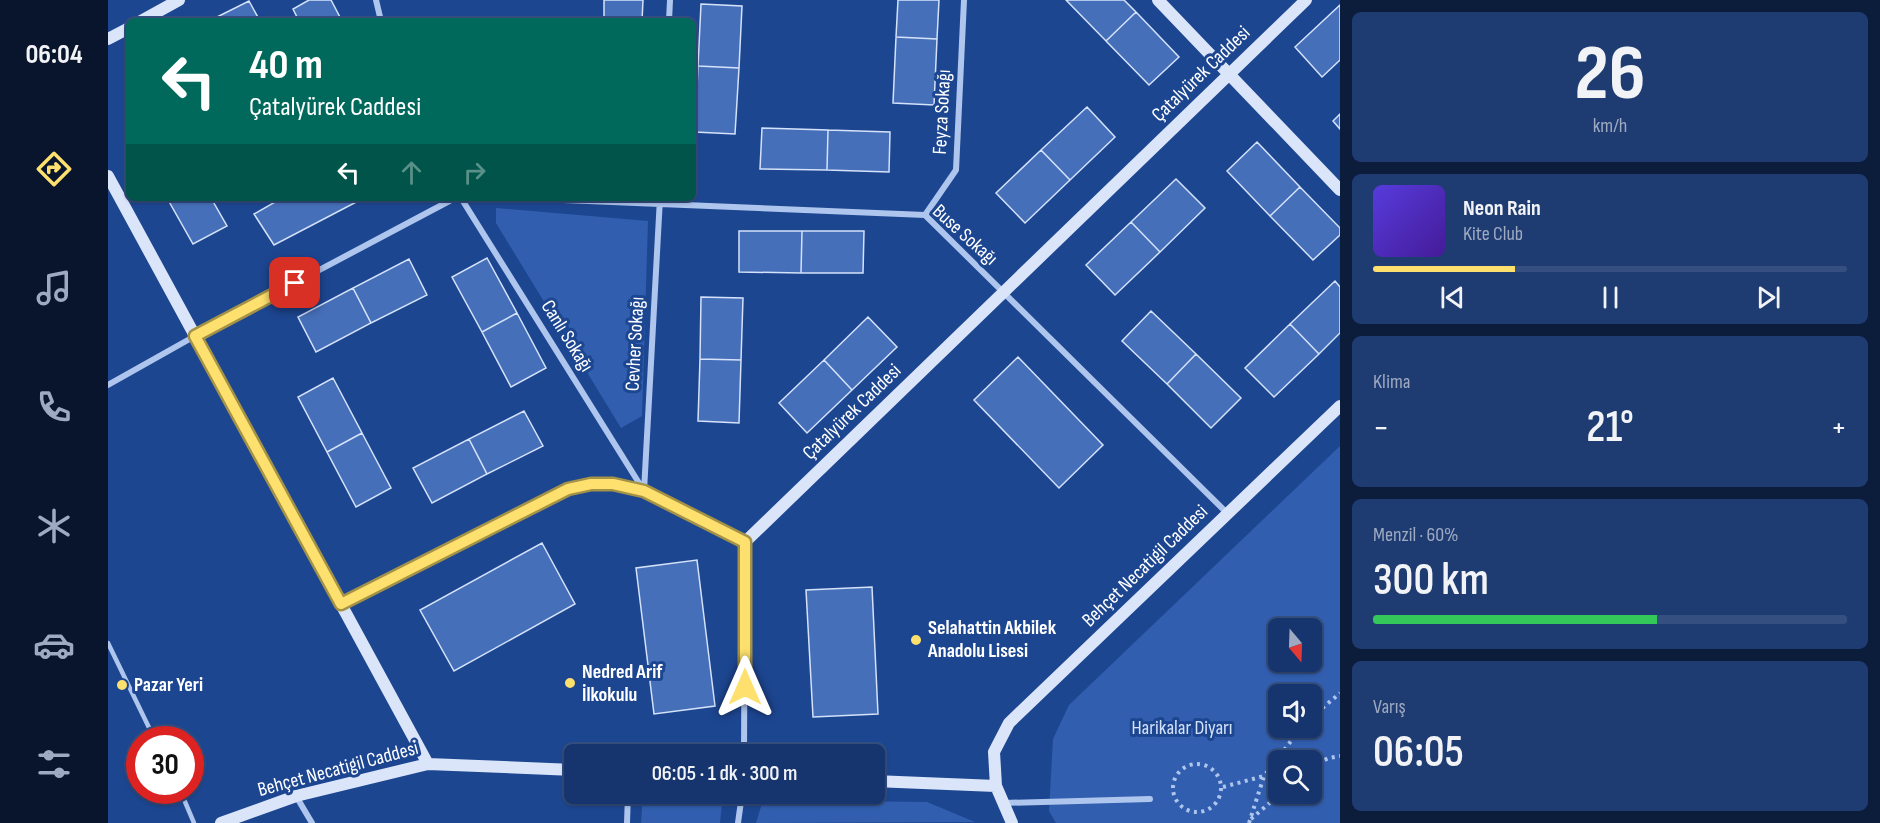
<!DOCTYPE html>
<html lang="tr">
<head>
<meta charset="utf-8">
<style>
  :root { --surface:#16346d; --page:#1f3c72; --text:#f1f3f6; --muted:#9eaac2; --line:#354f80; --accent:#fde06d }
  body { margin:0; font-family:"Sofia Sans Condensed",sans-serif; background:var(--page); color:var(--text); height:100vh; display:flex; flex-direction:column; font-size:22px; white-space:nowrap }
  * { box-sizing:border-box; margin:0 }
  p { font-size:20px; color:var(--muted) }
  .icon { flex:none; width:33px; height:33px; fill:none; stroke:currentColor; stroke-width:2; stroke-linecap:round; stroke-linejoin:round }
  .map { position:relative; flex:1; overflow:hidden }
  .details { display:flex; flex-direction:column; gap:12px; padding:12px; background:#0c1d3c; width:540px }
  .details>* { flex:none }
  .hud { position:absolute; left:18px; top:18px; width:570px; height:183px; border-radius:9px; box-shadow:0 2px 4px #0004,0 0 0 2px var(--line); background:#00695c; color:#fff; overflow:hidden }
  .needle { width:39px; rotate:161deg }
  .buttons { position:absolute; left:1160px; top:618px; display:grid; gap:12px }
  .buttons a { display:grid; place-items:center; width:54px; height:54px; border-radius:9px; background:var(--surface); box-shadow:0 2px 4px #0004,0 0 0 2px var(--line); font-size:30px }
  .speed { position:absolute; left:18px; top:726px; display:flex; gap:12px; font-size:30px; font-weight:700; text-align:center }
  .speed>* { display:grid; place-content:center; width:78px; height:78px; border-radius:50%; background:var(--surface); box-shadow:0 2px 4px #0004,0 0 0 2px var(--line); line-height:1 }
  .speed .limit { border:9px solid #d22; background:#fff; color:#111 }
  .pin { position:absolute; display:grid; place-items:center; width:51px; height:51px; color:#fff; margin:-26px; border-radius:12px; box-shadow:0 3px 9px #0006 }
  .me { position:absolute; width:66px; margin:-33px; rotate:0deg; stroke-linejoin:round; filter:drop-shadow(0 0 4px #0008) }
  .turn { display:flex; align-items:center; gap:21px; height:126px; padding:0 24px; font-size:27px }
  .turn .icon { width:78px; height:78px; stroke-width:2.5 }
  .turn b { display:block; font-size:42px; line-height:51px }
  .lanes { display:flex; align-items:center; height:57px; padding:0 24px; background:#0003; justify-content:center; gap:30px; direction:ltr }
  .lanes .off { opacity:.35 }
  .big { font-size:45px; font-weight:600; line-height:1.1 }
  .details .widget { flex:1; display:flex; flex-direction:column; justify-content:center; gap:9px; min-width:0; padding:0 21px; border-radius:9px; background:var(--page) }
  .details .dial { align-items:center; gap:0 }
  .dial b { font-size:78px; line-height:1 }
  .song { display:flex; align-items:center; gap:18px }
  .cover { width:72px; height:72px; border-radius:9px; background:linear-gradient(135deg,hsl(250 70% 55%),hsl(260 70% 35%)) }
  .played { height:6px; border-radius:3px; background:linear-gradient(90deg,var(--accent) 30%,var(--line) 30%) }
  .keys { display:flex; justify-content:space-around; direction:ltr }
  .heat { display:flex; justify-content:space-between; align-items:center; font-size:33px; direction:ltr }
  .charge { height:9px; border-radius:4px; background:linear-gradient(90deg,#34c759 60%,var(--line) 0) }
  .trip { position:absolute; left:456px; top:744px; width:321px; height:60px; border-radius:9px; background:var(--surface); box-shadow:0 2px 4px #0004,0 0 0 2px var(--line); font-weight:600; line-height:60px; text-align:center }
  main { display:flex; flex:1; min-height:0 }
  .tabs { display:flex; flex-direction:column; width:108px; justify-content:space-around; align-items:center; background:#09152c; color:var(--muted) }
  .tabs .icon { width:42px; height:42px }
  .tabs .current { color:var(--accent) }
  .tabs b { font-size:27px; color:var(--text) }
  .map>svg:first-child { display:block }
  .green { fill:#315eaf; fill-rule:evenodd }
  .building { fill:#466fb9; stroke:#d4e2fa; stroke-width:1.5 }
  .lines { fill:none; stroke-linecap:round; stroke-linejoin:round }
  .path { stroke:#aec5ee; stroke-width:4; stroke-dasharray:3 4.5; stroke-linecap:butt }
  .lane { stroke:#aec5ee; stroke-width:4.5 }
  .street { stroke:#aec5ee; stroke-width:6 }
  .secondary { stroke:#dbe5fa; stroke-width:12 }
  .route-casing { stroke:#a49247; stroke-width:15 }
  .route { stroke:#fde06d; stroke-width:10 }
  .poi-dot { fill:#fde06d; stroke:#1d4691; stroke-width:2 }
  .labels { text-anchor:middle; dominant-baseline:central; stroke-width:6; stroke-linejoin:round; paint-order:stroke }
  .street-label { font-size:20px; fill:#fff; stroke:#1d4691 }
  .poi-label { font-size:20px; font-weight:bold; fill:#fff; stroke:#1d4691; text-anchor:start }
  .park-label { font-size:20px; fill:#d4e2fa; stroke:#1d4691 }
</style>
</head>
<body>
<main>
<nav class="tabs">
<b>06:04</b>
<svg class="icon current" aria-label="directions" viewBox="0 0 24 24"><path d="M12 3l9 9-9 9-9-9zM9 14v-3h6M13 9l2 2-2 2"/></svg>
<svg class="icon" aria-label="music" viewBox="0 0 24 24"><path d="M9 18V5l10-2v13"/><circle cx="6" cy="18" r="3"/><circle cx="16" cy="16" r="3"/></svg>
<svg class="icon" aria-label="phone" viewBox="0 0 24 24"><path d="M5 4h4l2 5-3 2q2 4 5 5l2-3 5 2v4C11 20 4 13 5 4z"/></svg>
<svg class="icon" aria-label="climate" viewBox="0 0 24 24"><path d="M12 3v18M4 7l16 10M4 17L20 7"/></svg>
<svg class="icon" aria-label="car" viewBox="0 0 24 24"><path d="M5 17H2v-5l4-1 3-4h7l3 4 3 1v5h-3M9 17h6M6 11h13"/><circle cx="7" cy="17" r="2"/><circle cx="17" cy="17" r="2"/></svg>
<svg class="icon" aria-label="filters" viewBox="0 0 24 24"><path d="M4 7h16M4 17h16"/><circle cx="9" cy="7" r="2"/><circle cx="15" cy="17" r="2"/></svg>
</nav>
<div class="map">
<svg width="1232" height="823" viewBox="0 0 1232 823">
  <rect width="100%" height="100%" fill="#1d4691"/>
  <path class="green" d="M388,208l152,13 -6,195 -21,12 -125,-205z
    M1232,446v377h-284l-7,-12 4,-72 16,-34zM1170,628h33v34h-33zM1170,694h33v34h-33zM1170,760h33v34h-33z
    M535,794h80l-3,29h-79z
    M655,800l164,2 48,20 -219,1z"/>
  <path class="building" d="M201,0h22l11,21h-43l-6,-12z
    M496,0h39l-1,21h-38z
    M790,0h41l-2,39 -41,-2z
    M958,0h58l12,12 -30,29z
    M141,1l11,20h-51z
    M593,4l41,2 -3,62 -41,-2z
    M1232,5v55l-18,17 -27,-30z
    M1028,12l43,45 -30,28 -43,-44z
    M788,37l41,2 -3,66 -41,-2z
    M590,66l41,2 -4,66 -40,-2z
    M979,107l28,30 -45,43 -29,-30z
    M1232,114v15l-7,-8z
    M654,128l66,2 -1,40 -67,-1z
    M720,130l62,2 -1,40 -62,-2z
    M1149,142l43,45 -30,29 -43,-45z
    M933,150l29,30 -45,43 -29,-30z
    M1068,179l29,29 -45,44 -29,-30z
    M1192,187l40,41v7l-27,25 -43,-44z
    M59,198h44l16,28 -34,18z
    M174,198h82l-90,47 -20,-31z
    M1023,222l29,30 -45,43 -29,-30z
    M631,231h63l-1,42 -62,-1z
    M694,231h62l-1,42h-62z
    M379,258l30,55 -35,19 -30,-55z
    M301,259l18,36 -56,28 -18,-35z
    M1227,281l5,6v46l-21,21 -29,-30z
    M245,288l18,35 -55,29 -18,-35z
    M593,297l42,1 -2,62 -41,-1z
    M1043,311l45,43 -29,30 -45,-43z
    M409,313l29,55 -35,19 -29,-55z
    M760,317l29,30 -45,43 -28,-30z
    M1182,324l29,30 -45,43 -29,-29z
    M1088,354l45,44 -30,30 -44,-44z
    M910,357l85,88 -44,43 -85,-88z
    M592,359l41,1 -2,63 -41,-2z
    M716,360l28,30 -45,43 -28,-30z
    M225,378l29,55 -35,19 -29,-55z
    M416,411l19,35 -56,28 -18,-35z
    M254,433l29,55 -35,19 -29,-55z
    M361,439l18,35 -55,29 -19,-35z
    M434,543l33,61 -121,67 -34,-61z
    M589,560l18,146 -61,8 -18,-146z
    M764,587l6,127 -65,3 -7,-127z"/>
  <g class="lines">
    <path class="path" d="M1203,718l29,-25
      M1065 788a24 24 0 1 1 48 0a24 24 0 1 1-48 0Z
      M1203,766l18,-8 11,-2
      M1115,787l41,-11
      M1143,819l29,-25
      M1141,823l15,-47 37,-48"/>
    <path class="lane" d="M0,643l47,97
      M72,790l14,33"/>
    <path class="street" d="M268,0l5,21
      M561,21l1,-21
      M353,198l183,293
      M406,198l411,17 303,299
      M817,215l31,-45 8,-170
      M0,385l87,-49 260,-138
      M536,491l16,-293
      M636,754l1,-212
      M188,796l16,27
      M895,803l147,-4
      M519,823l1,-29
      M630,823l4,-29"/>
    <path class="secondary" d="M1050,0l182,190
      M33,21l38,-21
      M0,39l21,-11
      M0,176l320,588
      M233,604l227,-115 23,-5h22l31,7 101,51 561,-542
      M766,781l122,5 -2,-34 15,-29 331,-317
      M888,786l16,37
      M113,823l75,-27 132,-32 146,6"/>
  </g>
  <g class="lines">
    <defs>
      <path id="route" d="M187,283l-100,53 146,268 227,-115 23,-5h22l31,7 101,51v145"/>
    </defs>
    <use href="#route" class="route-casing"/>
    <use href="#route" class="route"/>
  </g>
  <g class="poi-dot">
    <circle cx="808" cy="640" r="6"/>
    <circle cx="462" cy="683" r="6"/>
    <circle cx="14" cy="685" r="6"/>
  </g>
  <g class="labels">
    <g class="street-label">
      <text transform="translate(1093 74) rotate(-44)">Çatalyürek Caddesi</text>
      <text transform="translate(834 112) rotate(-87)">Feyza Sokağı</text>
      <text transform="translate(857 235) rotate(42)">Buse Sokağı</text>
      <text transform="translate(459 336) rotate(58)">Canlı Sokağı</text>
      <text transform="translate(527 344) rotate(-87)">Cevher Sokağı</text>
      <text transform="translate(744 412) rotate(-44)">Çatalyürek Caddesi</text>
      <text transform="translate(1037 566) rotate(-44)">Behçet Necatigil Caddesi</text>
      <text transform="translate(230 769) rotate(-15)">Behçet Necatigil Caddesi</text>
    </g>
    <g class="poi-label">
      <text x="820" y="628">Selahattin Akbilek<tspan x="820" dy="23">Anadolu Lisesi</tspan></text>
      <text x="474" y="672">Nedred Arif<tspan x="474" dy="23">İlkokulu</tspan></text>
      <text x="26" y="685">Pazar Yeri</text>
    </g>
    <g class="park-label">
      <text x="1074" y="728">Harikalar Diyarı</text>
    </g>
  </g>
</svg>
<div class="buttons">
<a><svg class="needle" viewBox="-14 -14 28 28"><path d="M0-13l5 13h-10z" fill="#e53935"/><path d="M0 13l5-13h-10z" fill="#9eaac2"/></svg></a>
<a><svg class="icon" aria-label="sound" viewBox="0 0 24 24"><path d="M4 9h4l5-4v14l-5-4H4zM17 9q2 3 0 6"/></svg></a>
<a><svg class="icon" aria-label="search" viewBox="0 0 24 24"><circle cx="10" cy="10" r="6"/><path d="M15 15l6 6"/></svg></a>
</div>
<div class="speed"><div class="limit">30</div></div>
<div class="pin" style="left:187px;top:283px;background:#d93025"><svg class="icon" aria-label="arrive" viewBox="0 0 24 24"><path d="M6 21V4h12l-3 4 3 4H6"/></svg></div>
<svg class="me" style="left:637px;top:687px" viewBox="-20 -20 40 40"><path d="M0-17L14 15 0 8-14 15z" fill="#fde06d" stroke="#fff" stroke-width="4"/></svg>
<div class="trip">06:05 · 1 dk · 300 m</div>
<div class="hud">
<div class="turn"><svg class="icon" aria-label="left" viewBox="0 0 24 24"><path d="M17 20v-9H6M10 6l-5 5 5 5"/></svg><div><b>40 m</b>Çatalyürek Caddesi</div></div>
<div class="lanes"><svg class="icon" aria-label="left" viewBox="0 0 24 24"><path d="M17 20v-9H6M10 6l-5 5 5 5"/></svg><svg class="icon off" aria-label="ahead" viewBox="0 0 24 24"><path d="M12 20V5M6 11l6-6 6 6"/></svg><svg class="icon off" aria-label="right" viewBox="0 0 24 24"><path d="M7 20v-9h11M14 6l5 5-5 5"/></svg></div>
</div>
</div>
<section class="details">
<div class="widget dial"><b>26</b><p>km/h</p></div>
<div class="widget">
<div class="song"><i class="cover"></i><div><b>Neon Rain</b><p>Kite Club</p></div></div>
<div class="played"></div>
<div class="keys"><svg class="icon" aria-label="previous" viewBox="0 0 24 24"><path d="M18 5L8 12l10 7zM5 5v14"/></svg><svg class="icon" aria-label="pause" viewBox="0 0 24 24"><path d="M8 5v14M16 5v14"/></svg><svg class="icon" aria-label="next" viewBox="0 0 24 24"><path d="M6 5l10 7-10 7zM19 5v14"/></svg></div>
</div>
<div class="widget"><p>Klima</p>
<div class="heat"><a>−</a><b class="big">21°</b><a>+</a></div>
</div>
<div class="widget"><p>Menzil · 60%</p><b class="big">300 km</b><div class="charge"></div></div>
<div class="widget"><p>Varış</p><b class="big">06:05</b></div>
</section>
</main>
</body>
</html>
